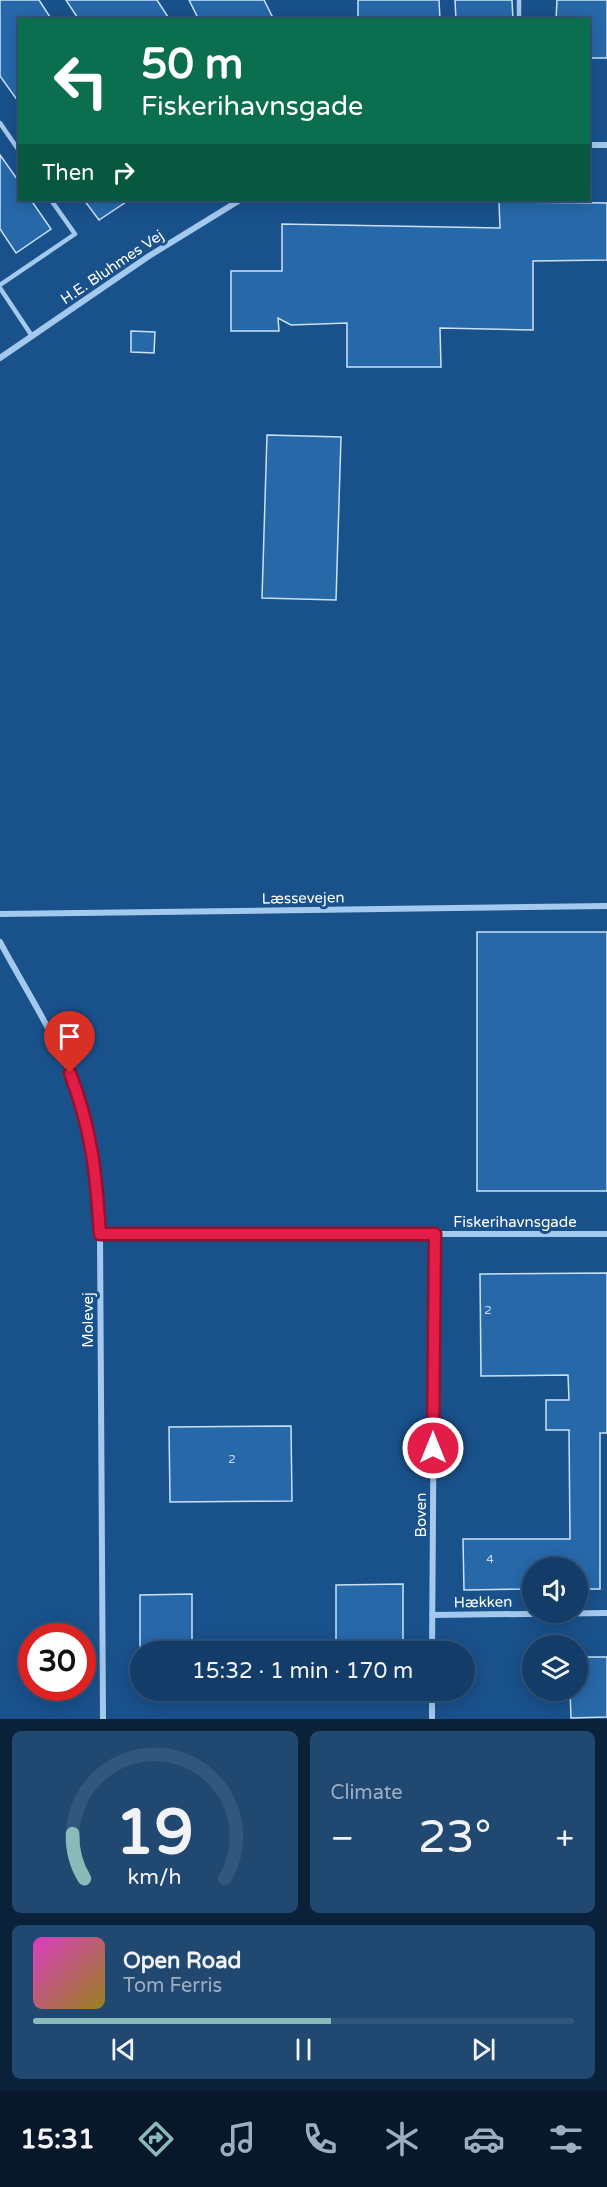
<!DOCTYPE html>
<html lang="en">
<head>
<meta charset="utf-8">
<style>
  :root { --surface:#133d68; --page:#204871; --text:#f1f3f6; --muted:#9daec0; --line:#32567c; --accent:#8bbbb9 }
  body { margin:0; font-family:"Varela Round",sans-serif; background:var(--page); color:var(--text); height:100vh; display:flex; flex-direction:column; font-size:22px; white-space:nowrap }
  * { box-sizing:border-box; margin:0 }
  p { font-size:20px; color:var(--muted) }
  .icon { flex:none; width:33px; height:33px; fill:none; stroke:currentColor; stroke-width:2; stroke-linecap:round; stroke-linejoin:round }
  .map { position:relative; height:1719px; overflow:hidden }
  .details { display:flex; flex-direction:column; gap:12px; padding:12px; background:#0a2239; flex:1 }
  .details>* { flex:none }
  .guide { position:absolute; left:18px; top:18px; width:572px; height:183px; border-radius:0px; box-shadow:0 3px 15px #0003,0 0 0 2px var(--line); background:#0b6e4f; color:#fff; overflow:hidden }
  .buttons { position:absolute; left:522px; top:1557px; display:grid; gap:12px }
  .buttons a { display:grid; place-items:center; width:66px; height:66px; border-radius:50%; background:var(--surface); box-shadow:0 3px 15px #0003,0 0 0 2px var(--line); font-size:30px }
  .speed { position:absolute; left:18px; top:1623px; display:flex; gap:12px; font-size:30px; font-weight:700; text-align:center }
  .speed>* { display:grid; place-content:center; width:78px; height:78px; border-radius:50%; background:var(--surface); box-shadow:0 3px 15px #0003,0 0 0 2px var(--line); line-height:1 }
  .speed .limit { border:9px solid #d22; background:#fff; color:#111 }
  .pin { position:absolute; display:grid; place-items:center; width:51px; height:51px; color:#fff; margin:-62px -26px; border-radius:50% 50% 50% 0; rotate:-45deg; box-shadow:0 0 6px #0007 }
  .pin .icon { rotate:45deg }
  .me { position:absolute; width:66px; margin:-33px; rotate:0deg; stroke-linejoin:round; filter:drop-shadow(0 0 4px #0008) }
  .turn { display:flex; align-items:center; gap:21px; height:126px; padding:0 24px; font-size:27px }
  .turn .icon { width:78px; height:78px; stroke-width:2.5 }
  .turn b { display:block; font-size:42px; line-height:51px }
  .then { display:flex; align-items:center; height:57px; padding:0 24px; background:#0003; gap:12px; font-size:22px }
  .big { font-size:45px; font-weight:600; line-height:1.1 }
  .details .card { flex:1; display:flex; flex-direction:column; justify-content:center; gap:9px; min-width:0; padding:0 21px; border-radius:9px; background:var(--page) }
  .details .dial { align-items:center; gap:0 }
  .dial svg { height:156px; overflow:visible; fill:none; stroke:var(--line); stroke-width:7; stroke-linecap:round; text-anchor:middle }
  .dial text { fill:var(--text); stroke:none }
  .song { display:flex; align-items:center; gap:18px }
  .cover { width:72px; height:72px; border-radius:9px; background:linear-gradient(135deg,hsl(310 70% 55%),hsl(50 70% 35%)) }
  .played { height:6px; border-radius:3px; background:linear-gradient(90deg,var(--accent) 55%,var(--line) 55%) }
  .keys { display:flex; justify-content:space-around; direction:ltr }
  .heat { display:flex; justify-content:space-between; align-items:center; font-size:33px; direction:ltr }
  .details .tiles { flex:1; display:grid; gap:12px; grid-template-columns:1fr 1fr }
  .card:last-child { grid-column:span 2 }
  .trip { position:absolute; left:130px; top:1641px; width:345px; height:60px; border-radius:30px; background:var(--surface); box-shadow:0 3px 15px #0003,0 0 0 2px var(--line); font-weight:600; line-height:60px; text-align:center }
  .menu { display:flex; height:96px; justify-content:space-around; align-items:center; background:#08182a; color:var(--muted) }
  .menu .icon { width:42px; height:42px }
  .menu .current { color:var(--accent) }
  .menu b { font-size:27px; color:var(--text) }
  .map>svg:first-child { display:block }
  .building { fill:#2768a9; stroke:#c9e2fa; stroke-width:1.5 }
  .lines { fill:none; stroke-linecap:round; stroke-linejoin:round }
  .lane { stroke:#a3c9ee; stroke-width:4.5 }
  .street { stroke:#a3c9ee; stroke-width:6 }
  .route-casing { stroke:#92132f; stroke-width:15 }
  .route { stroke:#e11d48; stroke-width:10 }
  .labels { text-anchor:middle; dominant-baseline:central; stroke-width:6; stroke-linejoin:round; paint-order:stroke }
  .number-label { font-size:12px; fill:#c9d9ea }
  .street-label { font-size:15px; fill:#fff; stroke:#19518b }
</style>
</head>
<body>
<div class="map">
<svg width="607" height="1719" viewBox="0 0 607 1719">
  <rect width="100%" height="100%" fill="#19518b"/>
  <path class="building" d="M0,0h39l13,20h-32v84l-20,-28z
    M66,0h91l13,20h-91z
    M189,0h75l10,20h-75z
    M358,0h81l1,20h-82z
    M455,0h57l1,20h-57z
    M557,0h50v58h-19v-38h-32z
    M0,155l20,28v17h11l20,29 -35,24 -16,-24z
    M84,200h45l-30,20z
    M499,202l108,1v57l-74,1v69l-93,-2 1,39h-94v-44l-56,2 -13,-7 1,13h-48v-60h51v-47l218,4z
    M131,331l24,1 -1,21 -23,-1z
    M267,435l74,2 -5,163 -74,-2z
    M477,932h130v259h-130z
    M607,1273v160h-7v156h-22v-21h-46v21l-68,1 -1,-51h107l-1,-109h-23v-30h23l-1,-25 -87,1 -1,-102z
    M291,1426l1,75 -122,1 -1,-75z
    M403,1584v67l-67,1v-67z
    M192,1594v58h-51l-1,21v-78z
    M578,1657h29v60l-36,1 -1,-28h8z"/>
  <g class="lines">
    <path class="lane" d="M519,20v-20
      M0,123l20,29
      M0,285l75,-51 -24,-34
      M0,288l32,48"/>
    <path class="street" d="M588,145h19
      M0,358l149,-102 91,-56
      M0,914l607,-8
      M0,942c30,56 68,113 86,173 11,39 11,80 14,119l3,485
      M100,1234h507
      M432,1615l175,-2
      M432,1652l3,-418
      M432,1719v-29"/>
  </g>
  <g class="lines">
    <defs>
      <path id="route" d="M70,1073c22,58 26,100 30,161h335l-2,214"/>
    </defs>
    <use href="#route" class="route-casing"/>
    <use href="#route" class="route"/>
  </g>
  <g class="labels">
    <g class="number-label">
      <text x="488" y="1310">2</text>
      <text x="232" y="1459">2</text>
      <text x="490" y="1559">4</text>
    </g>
    <g class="street-label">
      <text transform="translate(112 267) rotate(-34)">H.E. Bluhmes Vej</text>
      <text transform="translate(303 898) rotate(-1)">Læssevejen</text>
      <text x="515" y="1222">Fiskerihavnsgade</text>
      <text transform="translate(88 1320) rotate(-90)">Molevej</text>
      <text transform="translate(421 1515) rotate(-90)">Boven</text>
      <text transform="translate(483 1602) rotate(-1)">Hækken</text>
    </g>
  </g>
</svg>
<div class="buttons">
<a><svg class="icon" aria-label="sound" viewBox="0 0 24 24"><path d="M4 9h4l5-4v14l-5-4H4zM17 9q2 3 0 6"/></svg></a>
<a><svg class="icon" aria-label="layers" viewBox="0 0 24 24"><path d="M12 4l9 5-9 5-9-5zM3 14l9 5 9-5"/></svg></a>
</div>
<div class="speed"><div class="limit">30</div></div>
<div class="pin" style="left:70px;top:1073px;background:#d93025"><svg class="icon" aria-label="arrive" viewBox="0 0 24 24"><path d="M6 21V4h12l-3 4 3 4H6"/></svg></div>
<svg class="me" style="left:433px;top:1448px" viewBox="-20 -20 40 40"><circle r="17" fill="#e11d48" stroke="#fff" stroke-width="3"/><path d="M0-11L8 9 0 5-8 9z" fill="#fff"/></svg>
<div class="trip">15:32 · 1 min · 170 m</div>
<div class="guide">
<div class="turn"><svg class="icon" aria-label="left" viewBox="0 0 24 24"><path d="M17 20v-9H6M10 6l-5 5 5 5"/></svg><div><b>50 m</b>Fiskerihavnsgade</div></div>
<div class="then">Then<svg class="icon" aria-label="right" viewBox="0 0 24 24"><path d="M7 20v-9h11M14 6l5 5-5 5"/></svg></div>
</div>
</div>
<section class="details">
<div class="tiles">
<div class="card dial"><svg viewBox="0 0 100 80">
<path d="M14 69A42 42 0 1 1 86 69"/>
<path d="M14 69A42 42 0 0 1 8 46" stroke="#8bbbb9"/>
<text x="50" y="56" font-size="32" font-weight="700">19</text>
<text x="50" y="72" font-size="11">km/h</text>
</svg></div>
<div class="card"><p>Climate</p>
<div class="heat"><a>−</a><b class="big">23°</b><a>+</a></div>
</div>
<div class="card">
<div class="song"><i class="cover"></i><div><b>Open Road</b><p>Tom Ferris</p></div></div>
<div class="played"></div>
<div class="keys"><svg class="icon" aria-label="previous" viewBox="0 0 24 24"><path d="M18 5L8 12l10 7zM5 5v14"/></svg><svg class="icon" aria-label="pause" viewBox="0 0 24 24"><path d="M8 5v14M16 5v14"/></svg><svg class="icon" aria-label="next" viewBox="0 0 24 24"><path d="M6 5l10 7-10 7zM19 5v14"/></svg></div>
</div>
</div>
</section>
<nav class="menu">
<b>15:31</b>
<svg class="icon current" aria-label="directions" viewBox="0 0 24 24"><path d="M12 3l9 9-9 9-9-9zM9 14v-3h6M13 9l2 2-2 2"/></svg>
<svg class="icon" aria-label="music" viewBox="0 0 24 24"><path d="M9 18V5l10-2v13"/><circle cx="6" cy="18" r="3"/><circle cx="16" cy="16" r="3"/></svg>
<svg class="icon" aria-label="phone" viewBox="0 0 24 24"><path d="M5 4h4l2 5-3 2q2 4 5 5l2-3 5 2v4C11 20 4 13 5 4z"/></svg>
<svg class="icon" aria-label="climate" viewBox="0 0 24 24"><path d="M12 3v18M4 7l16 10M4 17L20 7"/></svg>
<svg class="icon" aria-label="car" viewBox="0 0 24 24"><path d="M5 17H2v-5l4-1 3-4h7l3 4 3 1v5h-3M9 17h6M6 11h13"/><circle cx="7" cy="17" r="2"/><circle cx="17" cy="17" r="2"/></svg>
<svg class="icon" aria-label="filters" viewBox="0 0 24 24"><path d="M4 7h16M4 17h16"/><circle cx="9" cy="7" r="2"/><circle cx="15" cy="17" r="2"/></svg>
</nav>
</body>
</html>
